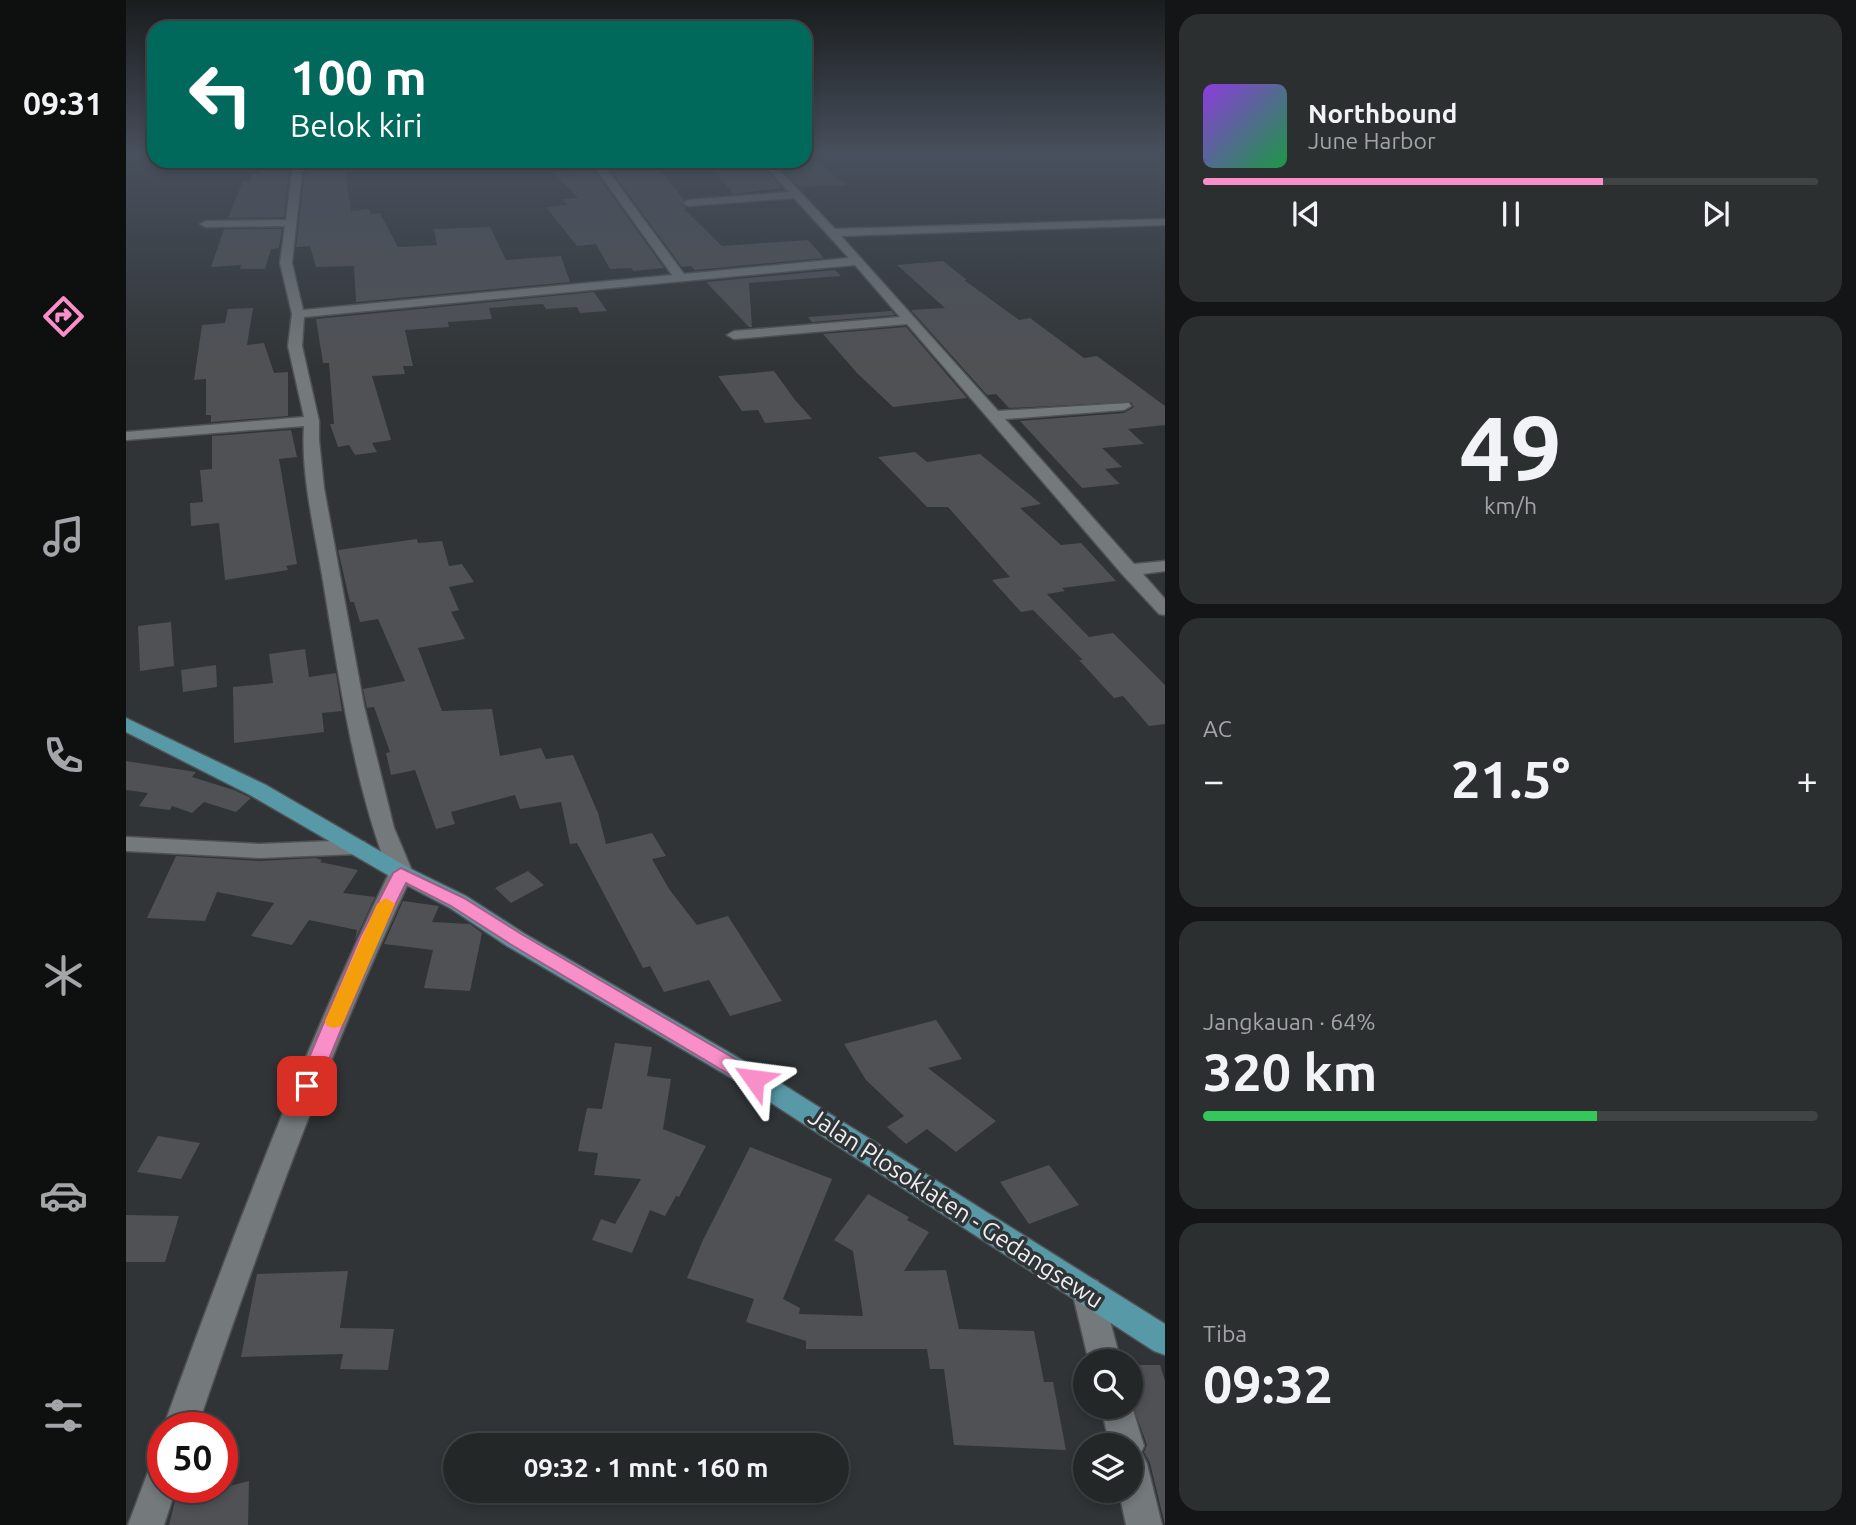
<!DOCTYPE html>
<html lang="id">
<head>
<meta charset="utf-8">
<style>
  :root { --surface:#242728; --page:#2c2f30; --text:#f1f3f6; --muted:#a3a5a8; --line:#414445; --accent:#f98fc9 }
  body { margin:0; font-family:Ubuntu,sans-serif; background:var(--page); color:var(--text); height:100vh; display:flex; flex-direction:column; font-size:26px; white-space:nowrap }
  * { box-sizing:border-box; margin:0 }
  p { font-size:23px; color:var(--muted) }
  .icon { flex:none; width:38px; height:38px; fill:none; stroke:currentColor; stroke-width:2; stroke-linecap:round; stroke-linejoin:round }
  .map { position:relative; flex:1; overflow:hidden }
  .sheet { display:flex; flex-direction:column; gap:14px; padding:14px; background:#141516; width:691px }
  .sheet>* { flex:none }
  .top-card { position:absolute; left:21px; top:21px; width:665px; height:147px; border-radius:21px; box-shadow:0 4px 10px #0003,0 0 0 2px var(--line); background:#00695c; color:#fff; overflow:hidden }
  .buttons { position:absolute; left:947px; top:1349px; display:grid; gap:14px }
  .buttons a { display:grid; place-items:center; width:70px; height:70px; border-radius:50%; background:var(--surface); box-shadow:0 4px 10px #0003,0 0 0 2px var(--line); font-size:35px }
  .speed { position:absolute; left:21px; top:1412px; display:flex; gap:14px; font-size:35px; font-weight:700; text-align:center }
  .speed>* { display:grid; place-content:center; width:91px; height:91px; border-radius:50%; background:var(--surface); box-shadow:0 4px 10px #0003,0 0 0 2px var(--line); line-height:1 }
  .speed .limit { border:10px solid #d22; background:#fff; color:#111 }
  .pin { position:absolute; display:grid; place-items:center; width:60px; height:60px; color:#fff; margin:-30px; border-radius:14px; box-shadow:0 4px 10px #0006 }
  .me { position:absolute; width:77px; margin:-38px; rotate:301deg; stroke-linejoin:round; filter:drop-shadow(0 0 5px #0008) }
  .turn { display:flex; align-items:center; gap:24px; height:147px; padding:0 28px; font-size:32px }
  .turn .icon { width:91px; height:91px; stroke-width:2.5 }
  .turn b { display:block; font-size:49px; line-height:60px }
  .big { font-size:52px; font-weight:600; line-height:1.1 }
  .sheet .widget { flex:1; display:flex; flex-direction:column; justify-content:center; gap:10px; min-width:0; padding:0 24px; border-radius:21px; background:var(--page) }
  .sheet .dial { align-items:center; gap:0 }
  .dial b { font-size:91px; line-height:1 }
  .song { display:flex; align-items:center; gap:21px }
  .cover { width:84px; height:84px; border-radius:10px; background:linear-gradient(135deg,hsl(270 70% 55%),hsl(140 70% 35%)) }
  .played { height:7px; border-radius:4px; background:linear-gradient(90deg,var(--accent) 65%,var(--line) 65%) }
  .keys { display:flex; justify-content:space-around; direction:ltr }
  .heat { display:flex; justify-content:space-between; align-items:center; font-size:38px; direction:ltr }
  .charge { height:10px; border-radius:5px; background:linear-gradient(90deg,#34c759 64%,var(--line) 0) }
  .trip { position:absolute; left:317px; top:1433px; width:406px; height:70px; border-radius:35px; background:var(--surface); box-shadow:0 4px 10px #0003,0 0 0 2px var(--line); font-weight:600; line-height:70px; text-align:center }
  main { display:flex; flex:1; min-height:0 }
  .dock { display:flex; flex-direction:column; width:126px; justify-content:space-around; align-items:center; background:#0e1010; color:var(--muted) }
  .dock .icon { width:49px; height:49px }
  .dock .selected { color:var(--accent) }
  .dock b { font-size:32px; color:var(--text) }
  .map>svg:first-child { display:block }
  .building { fill:#4f5155 }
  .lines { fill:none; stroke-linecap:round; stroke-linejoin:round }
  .minor-casing { stroke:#4f5254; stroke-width:3 }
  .major-casing { stroke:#4f5254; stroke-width:3 }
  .minor { fill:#74797b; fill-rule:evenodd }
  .major { fill:#5899a7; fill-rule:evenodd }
  .route { fill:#f98fc9; stroke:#a25d83; stroke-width:2 }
  .slow { fill:#f59e0b }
  .labels { text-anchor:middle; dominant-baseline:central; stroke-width:7; stroke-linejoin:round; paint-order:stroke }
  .near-street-label { font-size:24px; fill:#edeff1; stroke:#303436 }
</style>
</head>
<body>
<main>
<nav class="dock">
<b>09:31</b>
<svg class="icon selected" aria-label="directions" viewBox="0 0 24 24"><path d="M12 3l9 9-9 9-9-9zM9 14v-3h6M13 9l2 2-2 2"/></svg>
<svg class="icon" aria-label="music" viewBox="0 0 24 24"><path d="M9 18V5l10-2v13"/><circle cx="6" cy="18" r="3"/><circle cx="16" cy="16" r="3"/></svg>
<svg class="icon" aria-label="phone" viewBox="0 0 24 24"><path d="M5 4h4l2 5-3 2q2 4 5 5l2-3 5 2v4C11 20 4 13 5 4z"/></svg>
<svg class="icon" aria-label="climate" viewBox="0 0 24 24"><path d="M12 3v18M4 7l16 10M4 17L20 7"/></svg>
<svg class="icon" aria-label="car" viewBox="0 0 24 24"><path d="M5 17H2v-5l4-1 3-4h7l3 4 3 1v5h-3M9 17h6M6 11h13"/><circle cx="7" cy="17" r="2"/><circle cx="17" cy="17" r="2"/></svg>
<svg class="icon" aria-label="filters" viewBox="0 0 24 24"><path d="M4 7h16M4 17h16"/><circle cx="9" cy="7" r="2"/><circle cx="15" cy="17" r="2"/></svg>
</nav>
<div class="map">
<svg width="1039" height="1525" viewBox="0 0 1039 1525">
  <rect width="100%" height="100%" fill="#303436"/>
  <path class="building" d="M582,161h50l24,27 -49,6z
    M649,161h41l30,24 -47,2z
    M218,163l7,48 18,-2 2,5 9,-1 18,34 39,-2 -3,-16 56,-2 16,33 55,-4 9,26 -214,20 -2,-36 -38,1 -6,-21 -14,1 9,-75 4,-8z
    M529,163l29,37 -3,4 6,4 -3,1 38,37 86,-6 16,18 -129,12 -4,-4 -9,1 -73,-99z
    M167,165l-4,6 -5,46 -56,1 15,-37h7l3,-7h5l5,-8z
    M467,169l71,99 -31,3 -1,-3 -22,1 -14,-25 -19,2 -31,-39 21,-2 -5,-6 16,-1 -25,-26z
    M98,229h58l-3,19 -8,1 -6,20h-25l1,-4 -30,2z
    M817,261l24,19h-3l55,40 11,-2 54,40 13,-2 68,50v19l-37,4 16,15 -42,4 20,19 -17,2 15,15 -38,4 -62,-67 104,-8 10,-6 -3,-5 -122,6 -13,-14 -9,1 -76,-85 34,-2 -48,-43z
    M709,270l6,6 -92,7 3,44h-3l-43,-45z
    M468,292l13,19 -27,2 -3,-6 -31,2 -3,-5 -54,4 3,11 -44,3 1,5 -44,3 8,36h-10l2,8 -33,2 19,64 -19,3 5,9 -22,3 -6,-10 -11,2 -8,-23h4l-5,-61h-6l-7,-44z
    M127,308l-6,37 17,-2 10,30 14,-1v44l-77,6v-7h-5v-36l-12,1 8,-55 23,-2 3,-14z
    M766,311l3,4 -83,7 -4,-5z
    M780,327l61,71 -74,9 -36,-34 -34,-39z
    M648,371l21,29 17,19 -47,4 -7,-13 -16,1 -24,-35z
    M165,430l6,27 -18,2 18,105 -11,2 2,4 -63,10 -6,-57 -28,3 -1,-23 13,-1 -3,-32 12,-1v-33z
    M789,452l12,10 53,-8 61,50 -21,4 41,37 20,-2 35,38 -54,7 3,3 -18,3 42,43 24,-4 52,52v39l-16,2 -26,-30 -9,2 -35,-38h4l-50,-50 -12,2 -29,-32 18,-3 -62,-70h-21l-49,-50z
    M291,539l1,4 24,-2 7,25 13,-2 12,18 -25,5 10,23 -8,2 14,27 -47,9 24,63 50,-2 8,47 41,-8 5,11 27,-4 25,58 8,31 46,-11 14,23 -14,3 17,30 28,36 31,-9 54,85 -52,15 -21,-36 -45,12 -14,-26 -7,2 -66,-125 -7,1 -9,-42 -41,7 -5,-14 -64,17 4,12 -19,5 -21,-59 -24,5 -5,-22 4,-1 -16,-45 -7,1 -4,-19 42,-8 -27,-62 -18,3 -6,-20h-4l-12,-52z
    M45,622l3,44 -34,5 -2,-45z
    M179,649l4,28 27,-4 6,38 -20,2 2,19 -90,11 -1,-56 40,-4 -4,-29z
    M90,665l1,22 -34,5 -2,-22z
    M0,761l70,11 -4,5 42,13 17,8 -15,14 -32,-10 -12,11 -20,-7 -2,4 -31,-4 9,-13 -22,-3z
    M50,856l83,5 56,-3 7,2 -2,2 38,8 -15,23 32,4 -20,43 2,-10 -48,-10 -17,25 -41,-9 23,-33 -57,-11 -12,29 -58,-3z
    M402,871l16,14 -33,18 -16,-15z
    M277,901l36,5 -7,16 38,2 12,9 -12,58 -46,-3 9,-38 -49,-6z
    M810,1020l26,39 -34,9 68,53 -40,31 -29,-23 -21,15 -19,-17 17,-11 -38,-36 -22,-36z
    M489,1043l37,4 -5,29 24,3 -8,50 43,17 -27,51 -3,-1 -11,20 -15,-6 -18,43 -40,-13 9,-21 14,5 26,-45 -47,-4 4,-22 -20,-2 9,-43 15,1z
    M32,1136l42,7 -19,36 -44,-7z
    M624,1147l82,32 -49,120 17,9 -1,6 64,2 -10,-65 -19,-11 34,-46 41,23 -2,3 22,12 -25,39 42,-1 13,59 75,2 10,51h9l13,68 -112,-5 -10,-76h-14l-3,-20h-121v-8l-60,-19 8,-23 -67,-21 16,-38z
    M923,1165l30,40 -50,19 -29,-42z
    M0,1215l53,1 -14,46h-39z
    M222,1271l-8,57 54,1 -6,41 -48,-1 3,-15 -102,3 16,-83z
    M1004,1365h30l5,16v144l-15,-62 -6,-11 3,-7 -17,-47z
    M123,1481l-1,44h-79l8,-32 45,-5z"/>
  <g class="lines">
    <defs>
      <path id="minor" d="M172,161h10l-6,10 -10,92 11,47 369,-35 -78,-109 5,-3 4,1 81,110 165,-16 -55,-60 -106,8 -5,-3 5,-3 101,-8 -28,-31h10l64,68 330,-10v6l-324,11 157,175 131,-8 2,3 -7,4 -119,9 129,145 31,-3v10l-22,3 22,25v16l-6,-1 -37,-40 -215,-250 -173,15 -7,-4 7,-4 166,-14 -45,-52 -551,52 -2,29 17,75v19l5,48 40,218 30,122 19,45c-85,180 -152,367 -216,555h-34c68,-188 139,-375 226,-555 -37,-95 -50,-198 -67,-298 -8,-48 -21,-100 -18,-149l-178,14v-8l178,-15 -16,-71 4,-32 -12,-51 5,-37 -79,1 -6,-3 6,-3 80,-1 6,-49z
        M0,837l133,7 98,-4 8,2 3,5 -3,5 -8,2 -98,4 -133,-7z
        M961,1277l11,4 4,10 19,71h-32l-17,-71 4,-10z
        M1004,1400l14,46 -3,6 6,12 15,61h-36l-7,-34h11v-45h-20l-9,-39h29z
        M37,1459v29h13l-12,37h-36l23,-61z"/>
      <path id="major" d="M0,718l140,67 143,83 57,28 59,38 238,138 402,252v31l-11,-4 -409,-265 -238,-140 -57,-38 -57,-30 -143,-83 -124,-63z"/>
    </defs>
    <use href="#minor" class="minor-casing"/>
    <use href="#major" class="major-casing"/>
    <use href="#minor" class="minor"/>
    <use href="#major" class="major"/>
  </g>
  <linearGradient id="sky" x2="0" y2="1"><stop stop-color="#1a1d1e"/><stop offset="0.42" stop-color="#48505d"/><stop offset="1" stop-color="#48505d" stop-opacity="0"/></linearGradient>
  <rect width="1039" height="368" fill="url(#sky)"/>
  <path class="route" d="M275,868l63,30 59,37 238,139 3,5 -3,6 -7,2 -7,-2 -237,-141 -59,-38 -45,-23 -27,54 -61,149 -3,5 -8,2 -7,-2 -3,-5 63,-149 33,-64z"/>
  <path class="slow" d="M260,898l9,6 -51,117 -3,5 -7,2 -7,-2 -2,-5 52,-117z"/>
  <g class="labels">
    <g class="near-street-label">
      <text transform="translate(830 1208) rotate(33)">Jalan Plosoklaten - Gedangsewu</text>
    </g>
  </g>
</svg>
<div class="buttons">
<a><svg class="icon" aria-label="search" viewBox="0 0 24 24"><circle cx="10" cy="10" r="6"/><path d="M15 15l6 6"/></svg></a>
<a><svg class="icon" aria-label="layers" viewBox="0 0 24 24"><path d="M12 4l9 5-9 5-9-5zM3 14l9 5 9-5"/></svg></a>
</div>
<div class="speed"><div class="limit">50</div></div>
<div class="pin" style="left:181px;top:1086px;background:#d93025"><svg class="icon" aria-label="arrive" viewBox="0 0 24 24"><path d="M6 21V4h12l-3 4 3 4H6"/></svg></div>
<svg class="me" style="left:628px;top:1079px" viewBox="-20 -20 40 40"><path d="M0-17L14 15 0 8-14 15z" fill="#f98fc9" stroke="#fff" stroke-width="4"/></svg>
<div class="trip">09:32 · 1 mnt · 160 m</div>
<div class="top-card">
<div class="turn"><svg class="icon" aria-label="left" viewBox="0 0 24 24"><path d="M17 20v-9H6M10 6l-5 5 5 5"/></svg><div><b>100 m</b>Belok kiri</div></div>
</div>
</div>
<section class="sheet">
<div class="widget">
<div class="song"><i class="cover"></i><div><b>Northbound</b><p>June Harbor</p></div></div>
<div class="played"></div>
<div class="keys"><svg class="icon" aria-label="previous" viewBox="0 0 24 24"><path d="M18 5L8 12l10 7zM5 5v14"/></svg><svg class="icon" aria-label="pause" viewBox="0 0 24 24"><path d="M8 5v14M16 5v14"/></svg><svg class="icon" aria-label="next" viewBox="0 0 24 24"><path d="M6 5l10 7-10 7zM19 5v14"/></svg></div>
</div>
<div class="widget dial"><b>49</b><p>km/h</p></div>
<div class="widget"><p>AC</p>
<div class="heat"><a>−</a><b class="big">21.5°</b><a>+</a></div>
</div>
<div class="widget"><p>Jangkauan · 64%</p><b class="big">320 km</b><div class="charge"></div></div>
<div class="widget"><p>Tiba</p><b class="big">09:32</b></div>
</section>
</main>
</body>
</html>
